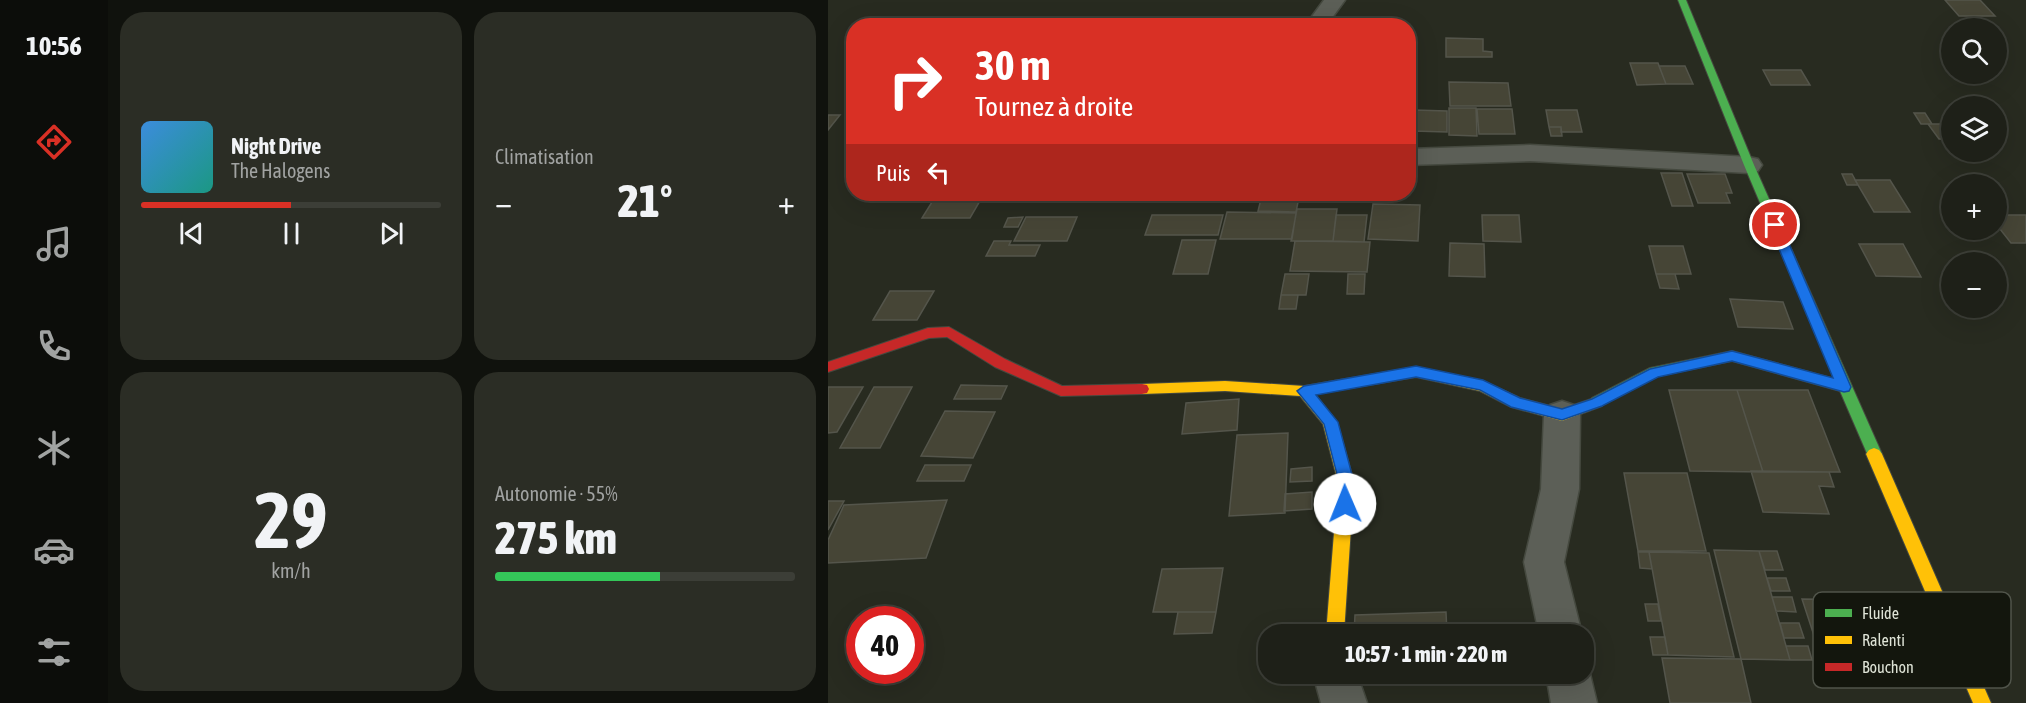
<!DOCTYPE html>
<html lang="fr">
<head>
<meta charset="utf-8">
<style>
  :root { --surface:#1e2018; --page:#2b2d25; --text:#f1f3f6; --muted:#a1a3a2; --line:#3c3e37; --accent:#d93025 }
  body { margin:0; font-family:"Asap Condensed",sans-serif; background:var(--page); color:var(--text); height:100vh; display:flex; flex-direction:column; font-size:22px; white-space:nowrap }
  * { box-sizing:border-box; margin:0 }
  p { font-size:20px; color:var(--muted) }
  .icon { flex:none; width:33px; height:33px; fill:none; stroke:currentColor; stroke-width:2; stroke-linecap:round; stroke-linejoin:round }
  .map { position:relative; flex:1; overflow:hidden }
  .side { display:flex; flex-direction:column; gap:12px; padding:12px; background:#10120d; width:720px }
  .side>* { flex:none }
  .top-card { position:absolute; left:18px; top:18px; width:570px; height:183px; border-radius:24px; box-shadow:0 6px 24px #0002,0 0 0 2px var(--line); background:#d93025; color:#fff; overflow:hidden }
  .tools { position:absolute; left:1113px; top:18px; display:grid; gap:12px }
  .tools a { display:grid; place-items:center; width:66px; height:66px; border-radius:50%; background:var(--surface); box-shadow:0 6px 24px #0002,0 0 0 2px var(--line); font-size:30px }
  .speed { position:absolute; left:18px; top:606px; display:flex; gap:12px; font-size:30px; font-weight:700; text-align:center }
  .speed>* { display:grid; place-content:center; width:78px; height:78px; border-radius:50%; background:var(--surface); box-shadow:0 6px 24px #0002,0 0 0 2px var(--line); line-height:1 }
  .speed .limit { border:9px solid #d22; background:#fff; color:#111 }
  .pin { position:absolute; display:grid; place-items:center; width:51px; height:51px; color:#fff; margin:-26px; border:3px solid #fff; border-radius:50%; box-shadow:0 2px 6px #0007 }
  .me { position:absolute; width:66px; margin:-33px; rotate:359deg; stroke-linejoin:round; filter:drop-shadow(0 0 4px #0008) }
  .turn { display:flex; align-items:center; gap:21px; height:126px; padding:0 30px; font-size:27px }
  .turn .icon { width:78px; height:78px; stroke-width:2.5 }
  .turn b { display:block; font-size:42px; line-height:51px }
  .then { display:flex; align-items:center; height:57px; padding:0 30px; background:#0003; gap:12px; font-size:22px }
  .big { font-size:45px; font-weight:800; line-height:1.1 }
  .side .card { flex:1; display:flex; flex-direction:column; justify-content:center; gap:9px; min-width:0; padding:0 21px; border-radius:24px; background:var(--page) }
  .side .dial { align-items:center; gap:0 }
  .dial b { font-size:78px; line-height:1 }
  .song { display:flex; align-items:center; gap:18px }
  .cover { width:72px; height:72px; border-radius:9px; background:linear-gradient(135deg,hsl(210 70% 55%),hsl(170 70% 35%)) }
  .played { height:6px; border-radius:3px; background:linear-gradient(90deg,var(--accent) 50%,var(--line) 50%) }
  .keys { display:flex; justify-content:space-around; direction:ltr }
  .heat { display:flex; justify-content:space-between; align-items:center; font-size:33px; direction:ltr }
  .charge { height:9px; border-radius:4px; background:linear-gradient(90deg,#34c759 55%,var(--line) 0) }
  .side .tiles { flex:1; display:grid; gap:12px; grid-template-columns:repeat(2,1fr) }
  .trip { position:absolute; left:430px; top:624px; width:336px; height:60px; border-radius:24px; background:var(--surface); box-shadow:0 6px 24px #0002,0 0 0 2px var(--line); font-weight:800; line-height:60px; text-align:center }
  main { display:flex; flex:1; min-height:0 }
  .tabs { display:flex; flex-direction:column; width:108px; justify-content:space-around; align-items:center; background:#0c0d0a; color:var(--muted) }
  .tabs .icon { width:42px; height:42px }
  .tabs .selected { color:var(--accent) }
  .tabs b { font-size:27px; color:var(--text) }
  .map>svg:first-child { display:block }
  .building { fill:#464536; stroke:#54554b; stroke-width:1.5 }
  .lines { fill:none; stroke-linecap:round; stroke-linejoin:round }
  .street-casing { stroke:#45493f; stroke-width:3 }
  .fast-casing { stroke:#45493f; stroke-width:2 }
  .slow-casing { stroke:#45493f; stroke-width:2 }
  .jam-casing { stroke:#45493f; stroke-width:2 }
  .street { fill:#5c5f57; fill-rule:evenodd }
  .fast { fill:#4caf50; fill-rule:evenodd }
  .slow { fill:#ffc107; fill-rule:evenodd }
  .jam { fill:#c62828; fill-rule:evenodd }
  .route { fill:#1a73e8; stroke:#114b97; stroke-width:1.5 }
  .key { fill:#13160d; stroke:#50544a; stroke-width:1.5 }
  .key-label { font-size:16px; fill:#dfe4d7 }
</style>
</head>
<body>
<main>
<nav class="tabs">
<b>10:56</b>
<svg class="icon selected" aria-label="directions" viewBox="0 0 24 24"><path d="M12 3l9 9-9 9-9-9zM9 14v-3h6M13 9l2 2-2 2"/></svg>
<svg class="icon" aria-label="music" viewBox="0 0 24 24"><path d="M9 18V5l10-2v13"/><circle cx="6" cy="18" r="3"/><circle cx="16" cy="16" r="3"/></svg>
<svg class="icon" aria-label="phone" viewBox="0 0 24 24"><path d="M5 4h4l2 5-3 2q2 4 5 5l2-3 5 2v4C11 20 4 13 5 4z"/></svg>
<svg class="icon" aria-label="climate" viewBox="0 0 24 24"><path d="M12 3v18M4 7l16 10M4 17L20 7"/></svg>
<svg class="icon" aria-label="car" viewBox="0 0 24 24"><path d="M5 17H2v-5l4-1 3-4h7l3 4 3 1v5h-3M9 17h6M6 11h13"/><circle cx="7" cy="17" r="2"/><circle cx="17" cy="17" r="2"/></svg>
<svg class="icon" aria-label="filters" viewBox="0 0 24 24"><path d="M4 7h16M4 17h16"/><circle cx="9" cy="7" r="2"/><circle cx="15" cy="17" r="2"/></svg>
</nav>
<section class="side">
<div class="tiles">
<div class="card">
<div class="song"><i class="cover"></i><div><b>Night Drive</b><p>The Halogens</p></div></div>
<div class="played"></div>
<div class="keys"><svg class="icon" aria-label="previous" viewBox="0 0 24 24"><path d="M18 5L8 12l10 7zM5 5v14"/></svg><svg class="icon" aria-label="pause" viewBox="0 0 24 24"><path d="M8 5v14M16 5v14"/></svg><svg class="icon" aria-label="next" viewBox="0 0 24 24"><path d="M6 5l10 7-10 7zM19 5v14"/></svg></div>
</div>
<div class="card"><p>Climatisation</p>
<div class="heat"><a>−</a><b class="big">21°</b><a>+</a></div>
</div>
<div class="card dial"><b>29</b><p>km/h</p></div>
<div class="card"><p>Autonomie · 55%</p><b class="big">275 km</b><div class="charge"></div></div>
</div>
</section>
<div class="map">
<svg width="1198" height="703" viewBox="0 0 1198 703">
  <rect width="100%" height="100%" fill="#282b20"/>
  <path class="building" d="M1117,0h35l15,16h-36z
    M618,38l37,1v12l9,1v5h-46z
    M802,63h28l8,21 -29,1z
    M831,66h26l8,18h-27z
    M935,70h38l9,15h-39z
    M621,82l59,1 3,23h-61z
    M621,108h27l1,28 -28,-1z
    M649,109h35l3,25h-36z
    M586,110l33,1v21l-34,-1z
    M718,110h31l5,22h-21v-5h-12z
    M1086,113h11l7,11h-11z
    M0,115h12l-12,15z
    M1100,124h24v15h-13z
    M721,127h12l1,9h-11z
    M833,173h21l11,33h-21z
    M859,174h38l7,19h-6l4,10h-32z
    M1014,174h10l6,11h-11z
    M1027,180h35l20,32h-36z
    M109,194h47l-14,24h-48z
    M443,194h33l-2,8h-4l-2,10 -38,-1 3,-12h8z
    M545,204l47,1 -2,36 -50,-2z
    M469,209h40l-4,32h-42z
    M399,212l69,1 -4,26h-72z
    M324,215h71l-5,20h-73z
    M508,215h31l-3,27 -31,-1z
    M654,215h37l2,27 -38,-1z
    M1168,215h30v28h-15l-15,-19z
    M195,217l-5,10h-14l4,-9z
    M198,217h51l-10,24h-53z
    M354,240h34l-8,34h-35z
    M166,241h17l-2,4h31l-5,11h-49z
    M467,241l75,1 -3,30 -77,-1z
    M622,243l34,1 1,33 -36,-1z
    M1031,244h44l18,33 -45,-1z
    M821,246h34l8,28h-35z
    M457,274h24l-3,21h-25z
    M520,274h17l-1,20h-17z
    M828,274h19l4,15 -19,-1z
    M62,291h44l-17,29h-44z
    M453,295h17l-2,14h-17z
    M902,299l53,3 10,27 -55,-2z
    M133,385l46,1 -6,13h-47z
    M0,387h35l-26,45 -9,1z
    M46,387h38l-32,61h-40z
    M841,390h68l26,82 -73,-1z
    M909,390h71l32,82h-77z
    M411,399l-2,31 -55,4 4,-31z
    M117,411l50,1 -22,46 -52,-2z
    M460,433l-3,80 -56,3 8,-81z
    M97,465h46l-7,16h-47z
    M484,467v14l-22,1 1,-13z
    M923,471l78,1 5,15 -15,-1 10,28 -66,-2z
    M796,473h63l19,78h-68z
    M484,492v17l-28,2 1,-17z
    M119,500l-21,58 -98,5v-23l16,-35z
    M0,501h16l-16,29z
    M886,550l45,1 31,109 -49,-1z
    M931,551h18l6,19h-18z
    M810,552h11l3,17 -12,-1z
    M821,552l60,1 25,104 -66,-2z
    M395,568l-7,44h-63l9,-43z
    M939,578h19l4,13h-19z
    M944,597h20l4,15 -20,-1z
    M974,599l67,1 22,62 -69,-2z
    M817,604h13l3,17h-13z
    M350,612h38l-4,21 -38,1z
    M618,612l1,22h-93l1,-19z
    M952,623h19l5,15h-20z
    M822,637h15l3,18h-15z
    M958,646h22l4,14h-22z
    M834,658l79,1 10,44h-81z"/>
  <g class="lines">
    <defs>
      <path id="street" d="M496,0h21l-19,26h-21z
        M702,145l219,12 9,2 4,6 -4,6 -9,2 -219,-12 -122,4v-16z
        M734,401l12,4 6,10 -1,74 -15,73 18,72h-43l-15,-72 17,-73 3,-74 6,-10z
        M756,659l6,15 7,29h-46l-5,-29h38z
        M485,674h44l10,29h-46z"/>
      <path id="fast" d="M850,0h8l68,165 128,289 -3,4 -5,2 -5,-2 -29,-67 -108,-30 -74,15 -61,31 -5,-1 -2,-4 2,-4 58,-30 82,-17 103,28 -91,-214z"/>
      <path id="slow" d="M588,367l67,14 37,17 42,11 35,-12 5,1 2,4 -2,4 -40,15 -51,-14 -31,-16 -64,-14 -101,17 22,28 17,60 -10,152h-18l12,-152 -15,-58 -23,-28 -75,-5 -83,3 -5,-1 -2,-4 2,-4 5,-1 83,-3 79,5z
        M1046,448l5,2 3,4 109,249h-18l-107,-249 3,-4z"/>
      <path id="jam" d="M121,327l56,32 57,27 80,-2 5,1 2,4 -2,4 -5,1 -81,2 -66,-29 -48,-30 -18,1 -101,34v-10l100,-34z"/>
    </defs>
    <use href="#street" class="street-casing"/>
    <use href="#fast" class="fast-casing"/>
    <use href="#slow" class="slow-casing"/>
    <use href="#jam" class="jam-casing"/>
    <use href="#street" class="street"/>
    <use href="#fast" class="fast"/>
    <use href="#slow" class="slow"/>
    <use href="#jam" class="jam"/>
  </g>
  <path class="route" d="M947,221l6,4 70,162 -2,4 -5,1 -112,-31 -74,16 -56,29 -40,14 -51,-13 -31,-17 -64,-13 -100,18 22,27 16,60 -3,27 -6,2 -6,-2 -2,-5 2,-22 -15,-58 -27,-33 7,-5 112,-20 67,14 37,18 42,11 30,-10 58,-30 82,-18 101,27 -64,-153z"/>
  <rect x="985" y="592" width="198" height="96" rx="9" class="key"/>
  <rect x="997" y="609" width="27" height="8" fill="#4caf50"/>
  <rect x="997" y="636" width="27" height="8" fill="#ffc107"/>
  <rect x="997" y="663" width="27" height="8" fill="#c62828"/>
  <g class="key-label">
    <text x="1034" y="619">Fluide</text>
    <text x="1034" y="646">Ralenti</text>
    <text x="1034" y="673">Bouchon</text>
  </g>
</svg>
<div class="tools">
<a><svg class="icon" aria-label="search" viewBox="0 0 24 24"><circle cx="10" cy="10" r="6"/><path d="M15 15l6 6"/></svg></a>
<a><svg class="icon" aria-label="layers" viewBox="0 0 24 24"><path d="M12 4l9 5-9 5-9-5zM3 14l9 5 9-5"/></svg></a>
<a>+</a>
<a>−</a>
</div>
<div class="speed"><div class="limit">40</div></div>
<div class="pin" style="left:947px;top:225px;background:#d93025"><svg class="icon" aria-label="arrive" viewBox="0 0 24 24"><path d="M6 21V4h12l-3 4 3 4H6"/></svg></div>
<svg class="me" style="left:517px;top:504px" viewBox="-20 -20 40 40"><circle r="19" fill="#fff"/><path d="M0-13L10 11 0 6-10 11z" fill="#1a73e8"/></svg>
<div class="trip">10:57 · 1 min · 220 m</div>
<div class="top-card">
<div class="turn"><svg class="icon" aria-label="right" viewBox="0 0 24 24"><path d="M7 20v-9h11M14 6l5 5-5 5"/></svg><div><b>30 m</b>Tournez à droite</div></div>
<div class="then">Puis<svg class="icon" aria-label="left" viewBox="0 0 24 24"><path d="M17 20v-9H6M10 6l-5 5 5 5"/></svg></div>
</div>
</div>
</main>
</body>
</html>
